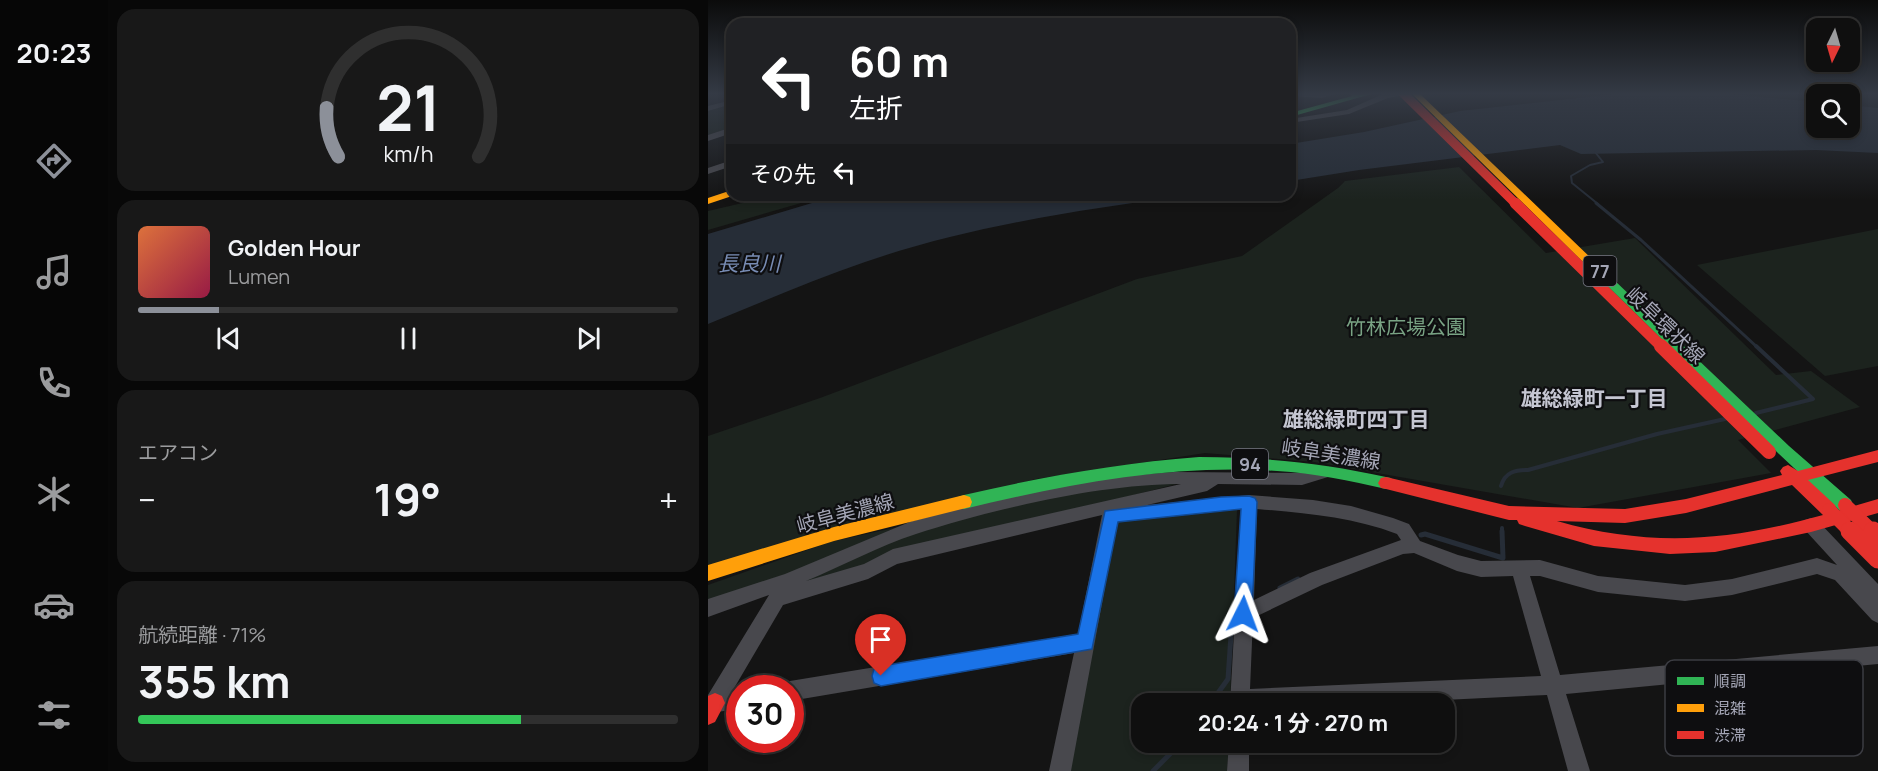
<!DOCTYPE html>
<html lang="ja">
<head>
<meta charset="utf-8">
<style>
  :root { --surface:#0f0f0f; --page:#181818; --text:#f1f3f6; --muted:#9b9c9e; --line:#2f2f2f; --accent:#8c9099 }
  body { margin:0; font-family:Manrope,"Noto Sans JP",sans-serif; background:var(--page); color:var(--text); height:100vh; display:flex; flex-direction:column; font-size:22px; white-space:nowrap }
  * { box-sizing:border-box; margin:0 }
  p { font-size:20px; color:var(--muted) }
  .icon { flex:none; width:33px; height:33px; fill:none; stroke:currentColor; stroke-width:2; stroke-linecap:round; stroke-linejoin:round }
  .map { position:relative; flex:1; overflow:hidden }
  .details { display:flex; flex-direction:column; gap:9px; padding:9px; background:#080808; width:600px }
  .details>* { flex:none }
  .hud { position:absolute; left:18px; top:18px; width:570px; height:183px; border-radius:18px; box-shadow:0 3px 9px #0003,0 0 0 2px var(--line); background:#202124; color:#fff; overflow:hidden }
  .needle { width:39px; rotate:185deg }
  .tools { position:absolute; left:1098px; top:18px; display:grid; gap:12px }
  .tools a { display:grid; place-items:center; width:54px; height:54px; border-radius:12px; background:var(--surface); box-shadow:0 3px 9px #0003,0 0 0 2px var(--line); font-size:30px }
  .speed { position:absolute; left:18px; top:675px; display:flex; gap:12px; font-size:30px; font-weight:700; text-align:center }
  .speed>* { display:grid; place-content:center; width:78px; height:78px; border-radius:50%; background:var(--surface); box-shadow:0 3px 9px #0003,0 0 0 2px var(--line); line-height:1 }
  .speed .limit { border:9px solid #d22; background:#fff; color:#111 }
  .pin { position:absolute; display:grid; place-items:center; width:51px; height:51px; color:#fff; margin:-62px -26px; border-radius:50% 50% 50% 0; rotate:-45deg; box-shadow:0 0 6px #0007 }
  .pin .icon { rotate:45deg }
  .me { position:absolute; width:66px; margin:-33px; rotate:3deg; stroke-linejoin:round; filter:drop-shadow(0 0 4px #0008) }
  .turn { display:flex; align-items:center; gap:21px; height:126px; padding:0 24px; font-size:27px }
  .turn .icon { width:78px; height:78px; stroke-width:2.5 }
  .turn b { display:block; font-size:42px; line-height:51px }
  .then { display:flex; align-items:center; height:57px; padding:0 24px; background:#0003; gap:12px; font-size:22px }
  .big { font-size:45px; font-weight:700; line-height:1.1 }
  .details .tile { flex:1; display:flex; flex-direction:column; justify-content:center; gap:9px; min-width:0; padding:0 21px; border-radius:18px; background:var(--page) }
  .details .dial { align-items:center; gap:0 }
  .dial svg { height:156px; overflow:visible; fill:none; stroke:var(--line); stroke-width:7; stroke-linecap:round; text-anchor:middle }
  .dial text { fill:var(--text); stroke:none }
  .song { display:flex; align-items:center; gap:18px }
  .cover { width:72px; height:72px; border-radius:9px; background:linear-gradient(135deg,hsl(20 70% 55%),hsl(340 70% 35%)) }
  .played { height:6px; border-radius:3px; background:linear-gradient(90deg,var(--accent) 15%,var(--line) 15%) }
  .keys { display:flex; justify-content:space-around; direction:ltr }
  .heat { display:flex; justify-content:space-between; align-items:center; font-size:33px; direction:ltr }
  .charge { height:9px; border-radius:4px; background:linear-gradient(90deg,#34c759 71%,var(--line) 0) }
  .trip { position:absolute; left:423px; top:693px; width:324px; height:60px; border-radius:18px; background:var(--surface); box-shadow:0 3px 9px #0003,0 0 0 2px var(--line); font-weight:700; line-height:60px; text-align:center }
  main { display:flex; flex:1; min-height:0 }
  .dock { display:flex; flex-direction:column; width:108px; justify-content:space-around; align-items:center; background:#060606; color:var(--muted) }
  .dock .icon { width:42px; height:42px }
  .dock .selected { color:var(--accent) }
  .dock b { font-size:27px; color:var(--text) }
  .map>svg:first-child { display:block }
  .green { fill:#1c231e }
  .water { fill:#262d37 }
  .lines { fill:none; stroke-linecap:round; stroke-linejoin:round }
  .stream-far3 { stroke:#262d37; stroke-width:2 }
  .stream-far2 { stroke:#262d37; stroke-width:3 }
  .stream-far1 { stroke:#262d37; stroke-width:4 }
  .stream { stroke:#262d37; stroke-width:5 }
  .street { fill:#48484d; fill-rule:evenodd }
  .fast { fill:#30b455; fill-rule:evenodd }
  .slow { fill:#ff9f0a; fill-rule:evenodd }
  .jam { fill:#e5322d; fill-rule:evenodd }
  .jam-bridge-far3 { stroke:#e5322d; stroke-width:9 }
  .jam-bridge-far2 { stroke:#e5322d; stroke-width:11 }
  .jam-bridge-far1 { stroke:#e5322d; stroke-width:14 }
  .jam-bridge { stroke:#e5322d; stroke-width:19 }
  .route { fill:#1a73e8; stroke:#114b97; stroke-width:1.5 }
  .labels { text-anchor:middle; dominant-baseline:central; stroke-width:4.5; stroke-linejoin:round; paint-order:stroke }
  .shield { fill:#0e0e10; stroke:#777884; stroke-width:1.5 }
  .shield-label { font-size:18px; font-weight:bold; fill:#a4a6b6 }
  .street-label { font-size:20px; fill:#a4a6b6; stroke:#0e0e10 }
  .park-label { font-size:20px; fill:#79a384; stroke:#0e0e10 }
  .water-label { font-size:21px; font-style:italic; fill:#788cb4; stroke:#0e0e10 }
  .neighbourhood-label { font-size:21px; font-weight:bold; fill:#c5c6d2; stroke:#0e0e10 }
  .key { fill:#0e0e10; stroke:#3b3c42; stroke-width:1.5 }
  .key-label { font-size:16px; fill:#a4a6b6 }
</style>
</head>
<body>
<main>
<nav class="dock">
<b>20:23</b>
<svg class="icon selected" aria-label="directions" viewBox="0 0 24 24"><path d="M12 3l9 9-9 9-9-9zM9 14v-3h6M13 9l2 2-2 2"/></svg>
<svg class="icon" aria-label="music" viewBox="0 0 24 24"><path d="M9 18V5l10-2v13"/><circle cx="6" cy="18" r="3"/><circle cx="16" cy="16" r="3"/></svg>
<svg class="icon" aria-label="phone" viewBox="0 0 24 24"><path d="M5 4h4l2 5-3 2q2 4 5 5l2-3 5 2v4C11 20 4 13 5 4z"/></svg>
<svg class="icon" aria-label="climate" viewBox="0 0 24 24"><path d="M12 3v18M4 7l16 10M4 17L20 7"/></svg>
<svg class="icon" aria-label="car" viewBox="0 0 24 24"><path d="M5 17H2v-5l4-1 3-4h7l3 4 3 1v5h-3M9 17h6M6 11h13"/><circle cx="7" cy="17" r="2"/><circle cx="17" cy="17" r="2"/></svg>
<svg class="icon" aria-label="filters" viewBox="0 0 24 24"><path d="M4 7h16M4 17h16"/><circle cx="9" cy="7" r="2"/><circle cx="15" cy="17" r="2"/></svg>
</nav>
<section class="details">
<div class="tile dial"><svg viewBox="0 0 100 80">
<path d="M14 69A42 42 0 1 1 86 69"/>
<path d="M14 69A42 42 0 0 1 8 44" stroke="#8c9099"/>
<text x="50" y="56" font-size="32" font-weight="700">21</text>
<text x="50" y="72" font-size="11">km/h</text>
</svg></div>
<div class="tile">
<div class="song"><i class="cover"></i><div><b>Golden Hour</b><p>Lumen</p></div></div>
<div class="played"></div>
<div class="keys"><svg class="icon" aria-label="previous" viewBox="0 0 24 24"><path d="M18 5L8 12l10 7zM5 5v14"/></svg><svg class="icon" aria-label="pause" viewBox="0 0 24 24"><path d="M8 5v14M16 5v14"/></svg><svg class="icon" aria-label="next" viewBox="0 0 24 24"><path d="M6 5l10 7-10 7zM19 5v14"/></svg></div>
</div>
<div class="tile"><p>エアコン</p>
<div class="heat"><a>−</a><b class="big">19°</b><a>+</a></div>
</div>
<div class="tile"><p>航続距離 · 71%</p><b class="big">355 km</b><div class="charge"></div></div>
</section>
<div class="map">
<svg width="1170" height="771" viewBox="0 0 1170 771">
  <rect width="100%" height="100%" fill="#141414"/>
  <path class="green" d="M24,104v23l-24,8v-24z
    M751,167l87,86 89,-15 141,137 35,-4 49,36 -122,33 33,33 -193,35 -264,-46 -109,-9 -169,26 -328,87v-130l112,-38 317,-119 105,-23 96,-68 7,-7z
    M69,195h70l-39,6 -100,29v-19z
    M1170,229v137l-53,10 -128,-111z
    M425,475l33,9h10l-305,80 -69,23 -94,16v-18l122,-43z
    M529,510l-7,193 -88,1v38l87,1 -2,28h-159l49,-249z"/>
  <path class="water" d="M917,93h95l96,9v26h34v-23l28,3v45l-62,-3 -235,4 -21,-9 -201,25 -69,11v-37l74,-12 96,-21z
    M155,195h326c-109,15 -220,31 -324,67 -53,18 -105,41 -157,62v-90l104,-31z"/>
  <g class="lines">
    <path class="stream-far3" d="M887,152l8,10 -13,3 -19,11 1,7 26,21"/>
    <path class="stream-far2" d="M888,203l45,37 116,107"/>
    <path class="stream-far1" d="M1048,346l57,53 -57,14
      M793,486c4,-14 14,-16 27,-16l129,-36 68,-15
      M794,528v5"/>
    <path class="stream" d="M713,535l4,-1 78,24 -1,-27
      M572,588l18,-9
      M502,704l18,-25 3,-44
      M445,771l29,-29"/>
    <path class="street" d="M582,93h48l-16,5 -32,-2z
      M687,93h19l-26,5 -39,16 -59,9v-4l57,-9 36,-16z
      M24,100v4l-24,7v-5z
      M24,127v6l-24,8v-6z
      M24,160v6l-24,8v-6z
      M615,467l5,2 3,4 -3,4 -26,8 -84,-1 -11,7 -60,14 102,-10 64,5 38,6 42,12 16,6 11,17 38,14 23,6 59,-1 58,16 87,9 47,-6 85,-21 20,7 -32,-35 -2,-5 2,-5 6,-2 6,2 61,64v39l-6,-3 -37,-40 -18,-6 -85,21 -47,6 -87,-9 -58,-16h-10l30,99 318,-29v18l-312,30 24,77h-22l-21,-76 -186,9h-131l11,-195 -124,13 -46,249h-22l25,-118 -284,48v-13h-9l2,-4 7,-3 288,-47 24,-119 -205,49 -29,15 -85,26 -50,85 7,-1v20l-32,4v-18l61,-100 -61,22v-18l77,-25 127,-53 110,-29 89,-15 63,-5 128,1zM473,484l-288,65 -29,15 -58,17c36,-15 73,-35 110,-47 78,-25 183,-50 265,-50zM549,509c48,4 95,8 140,25l4,6 -91,33 -56,27zM706,553l43,18 24,6 32,-1 28,100 -291,13 3,-71 69,-33 81,-31z
      M521,742h20v29h-22z"/>
    <path class="fast" d="M582,93h3l1,4 -4,2z
      M642,93h25l-85,24v-4l62,-17z
      M882,260l4,1 195,185 62,54 2,5 -2,5 -6,2 -6,-2 -60,-56 -193,-189v-4z
      M491,457c64,0 125,6 187,20l5,1 3,5 -3,5 -5,1c-36,-8 -72,-16 -109,-18 -106,-7 -210,13 -313,38l-6,-2 -2,-5 2,-5 6,-2c78,-18 155,-32 235,-38z"/>
    <path class="slow" d="M703,93h8l175,168v4h-8z
      M24,190v5h3l-27,9v-6z
      M256,495l6,2 2,5 -2,5 -136,34 -126,40v-16l126,-38z"/>
    <path class="jam" d="M1170,450v12l-70,18 27,25 2,6 41,-12v14l-67,19 -96,20 -45,2 -76,-8 -69,-20 -6,-2 -2,-4h-8l-123,-31 -5,-1 -3,-5 3,-5 5,-1 123,29 116,3 61,-10 96,-24 -2,-4 3,-4 5,-2 10,6zM1084,485l31,30c-93,26 -172,33 -266,6l68,2 61,-10z
      M7,693l7,3 3,7 -10,19 -7,3v-29z"/>
    <path class="jam-bridge-far3" d="M695,93l113,111"/>
    <path class="jam-bridge-far2" d="M807,203l147,144"/>
    <path class="jam-bridge-far1" d="M953,346l108,106
      M1137,505l29,28
      M1121,510l23,23"/>
    <path class="jam-bridge" d="M1142,531l28,28
      M1165,531l5,5"/>
  </g>
  <linearGradient id="sky" x2="0" y2="1"><stop stop-color="#0b0b0b"/><stop offset="0.47" stop-color="#343a45"/><stop offset="1" stop-color="#343a45" stop-opacity="0"/></linearGradient>
  <rect width="1170" height="200" fill="url(#sky)"/>
  <path class="route" d="M541,496l6,2 2,4 -5,112 -2,6 -7,2 -6,-2 -3,-6 7,-105 -123,13 -26,127 -211,37 -7,-3 -2,-7 2,-7 7,-3 197,-32 27,-123 116,-14z"/>
  <g class="labels">
    <g class="shield">
      <rect x="875.5" y="256" width="33" height="30" rx="4.5"/>
      <rect x="524" y="449" width="36" height="30" rx="4.5"/>
    </g>
    <g class="shield-label">
      <text x="892" y="271">77</text>
      <text x="542" y="464">94</text>
    </g>
    <g class="street-label">
      <text transform="translate(958 325) rotate(44)">岐阜環状線</text>
      <text transform="translate(623 454) rotate(9)">岐阜美濃線</text>
      <text transform="translate(137 513) rotate(-15)">岐阜美濃線</text>
    </g>
    <g class="park-label">
      <text x="698" y="326">竹林広場公園</text>
    </g>
    <g class="water-label">
      <text x="41" y="263">長良川</text>
    </g>
    <g class="neighbourhood-label">
      <text x="886" y="398">雄総緑町一丁目</text>
      <text x="648" y="419">雄総緑町四丁目</text>
    </g>
  </g>
  <rect x="957" y="660" width="198" height="96" rx="9" class="key"/>
  <rect x="969" y="677" width="27" height="8" fill="#30b455"/>
  <rect x="969" y="704" width="27" height="8" fill="#ff9f0a"/>
  <rect x="969" y="731" width="27" height="8" fill="#e5322d"/>
  <g class="key-label">
    <text x="1006" y="687">順調</text>
    <text x="1006" y="714">混雑</text>
    <text x="1006" y="741">渋滞</text>
  </g>
</svg>
<div class="tools">
<a><svg class="needle" viewBox="-14 -14 28 28"><path d="M0-13l5 13h-10z" fill="#e53935"/><path d="M0 13l5-13h-10z" fill="#9b9c9e"/></svg></a>
<a><svg class="icon" aria-label="search" viewBox="0 0 24 24"><circle cx="10" cy="10" r="6"/><path d="M15 15l6 6"/></svg></a>
</div>
<div class="speed"><div class="limit">30</div></div>
<div class="pin" style="left:173px;top:676px;background:#d93025"><svg class="icon" aria-label="arrive" viewBox="0 0 24 24"><path d="M6 21V4h12l-3 4 3 4H6"/></svg></div>
<svg class="me" style="left:535px;top:614px" viewBox="-20 -20 40 40"><path d="M0-17L14 15 0 8-14 15z" fill="#1a73e8" stroke="#fff" stroke-width="4"/></svg>
<div class="trip">20:24 · 1 分 · 270 m</div>
<div class="hud">
<div class="turn"><svg class="icon" aria-label="left" viewBox="0 0 24 24"><path d="M17 20v-9H6M10 6l-5 5 5 5"/></svg><div><b>60 m</b>左折</div></div>
<div class="then">その先<svg class="icon" aria-label="left" viewBox="0 0 24 24"><path d="M17 20v-9H6M10 6l-5 5 5 5"/></svg></div>
</div>
</div>
</main>
</body>
</html>
